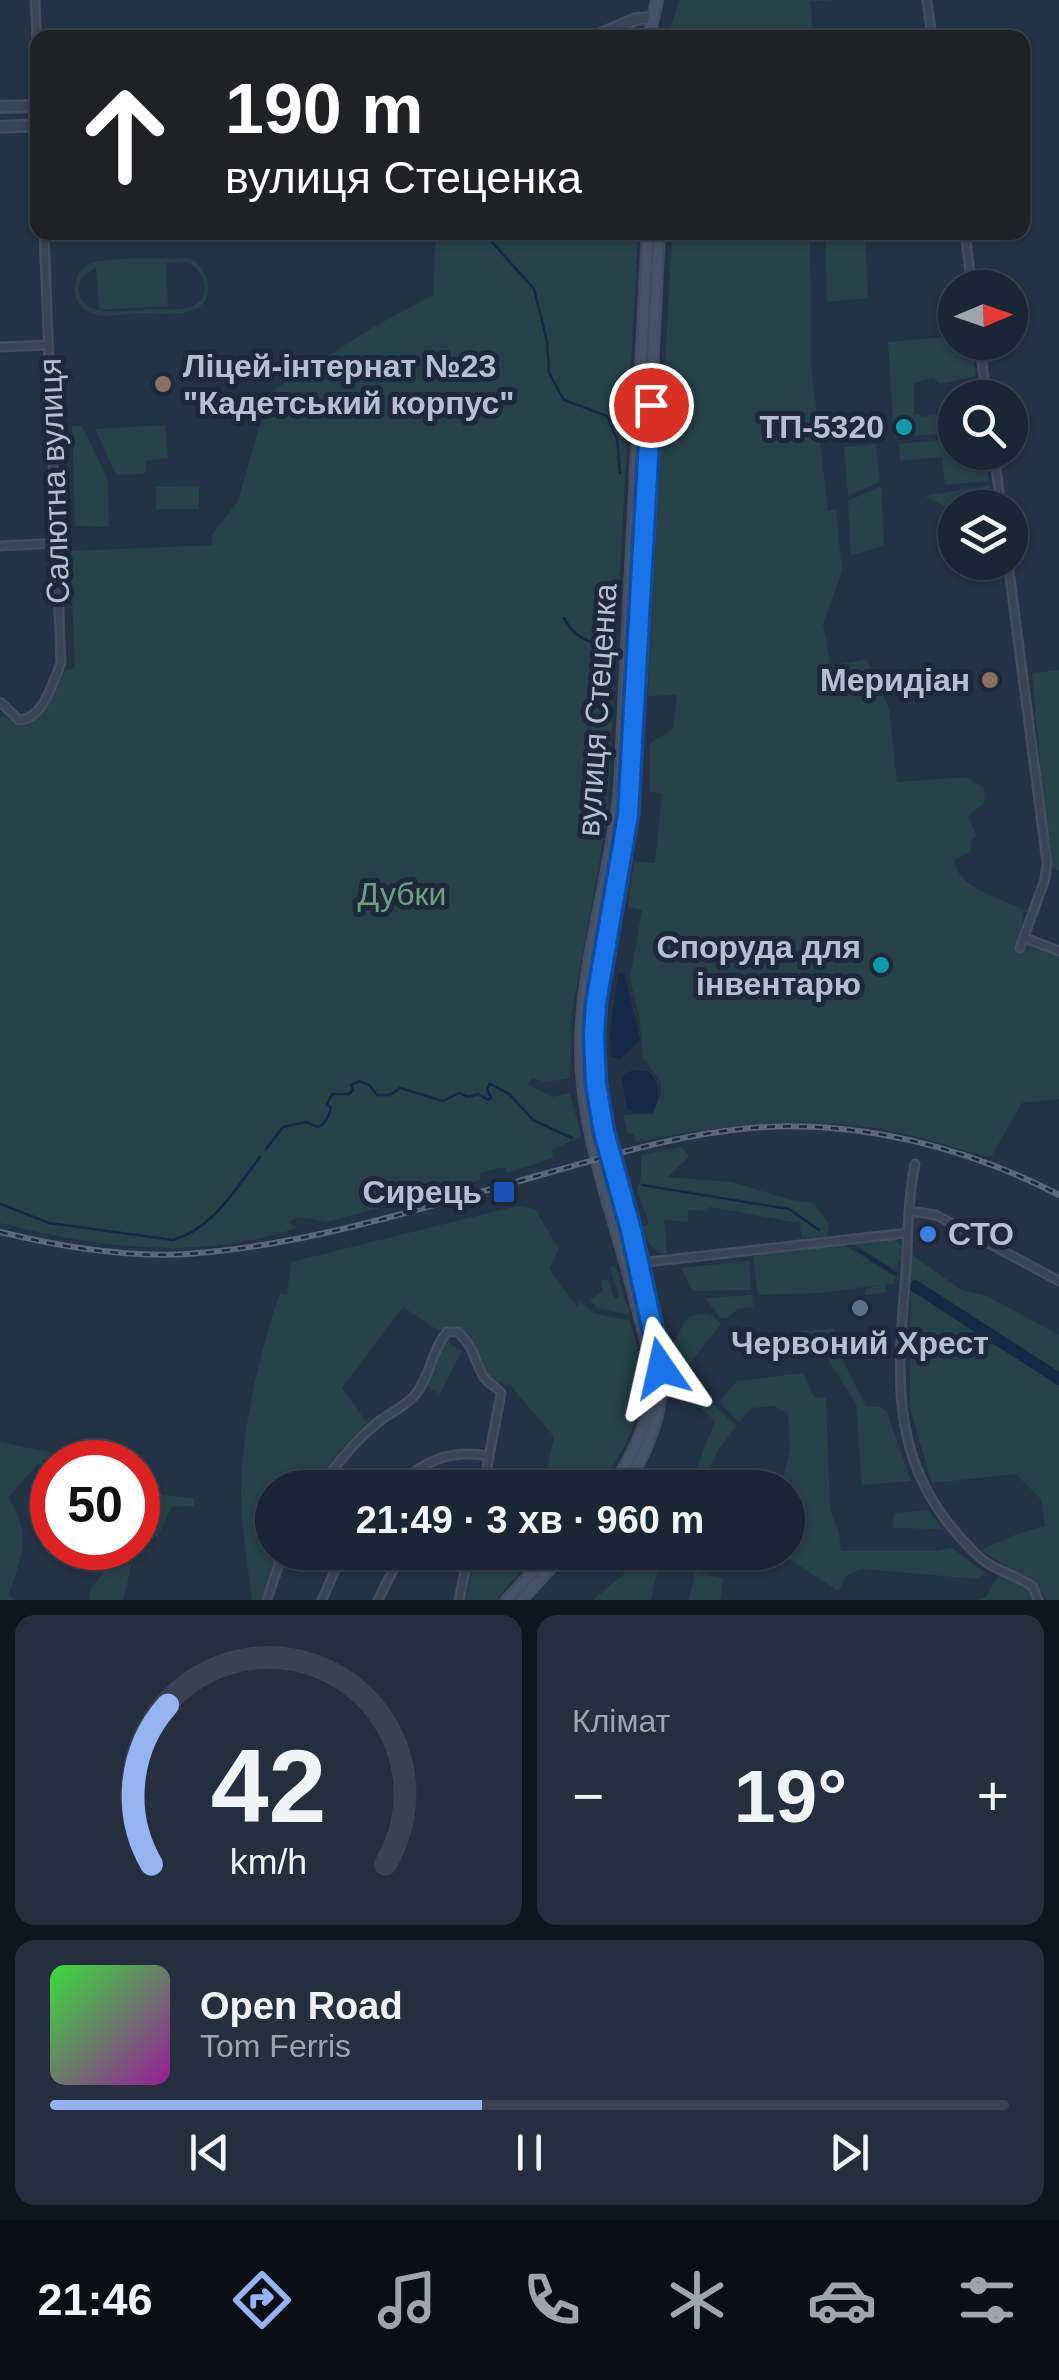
<!DOCTYPE html>
<html lang="uk">
<head>
<meta charset="utf-8">
<style>
  :root { --surface:#1b2634; --page:#242e3c; --text:#f1f3f6; --muted:#a0a5ac; --line:#39434f; --accent:#95b2f1 }
  body { margin:0; font-family:Helvetica,sans-serif; background:var(--page); color:var(--text); height:100vh; display:flex; flex-direction:column; font-size:38px; white-space:nowrap }
  * { box-sizing:border-box; margin:0 }
  p { font-size:32px; color:var(--muted) }
  .icon { flex:none; width:55px; height:55px; fill:none; stroke:currentColor; stroke-width:2; stroke-linecap:round; stroke-linejoin:round }
  .map { position:relative; height:1600px; overflow:hidden }
  .drawer { display:flex; flex-direction:column; gap:15px; padding:15px; background:#0f151d; flex:1 }
  .drawer>* { flex:none }
  .hud { position:absolute; left:30px; top:30px; width:1000px; height:210px; border-radius:20px; box-shadow:0 2px 8px #0004,0 0 0 2px var(--line); background:#202124; color:#fff; overflow:hidden }
  .needle { width:65px; rotate:88deg }
  .tools { position:absolute; left:938px; top:270px; display:grid; gap:20px }
  .tools a { display:grid; place-items:center; width:90px; height:90px; border-radius:50%; background:var(--surface); box-shadow:0 2px 8px #0004,0 0 0 2px var(--line); font-size:50px }
  .speed { position:absolute; left:30px; top:1440px; display:flex; gap:20px; font-size:50px; font-weight:700; text-align:center }
  .speed>* { display:grid; place-content:center; width:130px; height:130px; border-radius:50%; background:var(--surface); box-shadow:0 2px 8px #0004,0 0 0 2px var(--line); line-height:1 }
  .speed .limit { border:15px solid #d22; background:#fff; color:#111 }
  .pin { position:absolute; display:grid; place-items:center; width:85px; height:85px; color:#fff; margin:-42px; border:5px solid #fff; border-radius:50%; box-shadow:0 2px 10px #0007 }
  .me { position:absolute; width:110px; margin:-55px; rotate:349deg; stroke-linejoin:round; filter:drop-shadow(0 0 8px #0008) }
  .turn { display:flex; align-items:center; gap:35px; height:210px; padding:0 30px; font-size:45px }
  .turn .icon { width:130px; height:130px; stroke-width:2.5 }
  .turn b { display:block; font-size:70px; line-height:85px }
  .big { font-size:75px; font-weight:600; line-height:1.1 }
  .drawer .card { flex:1; display:flex; flex-direction:column; justify-content:center; gap:15px; min-width:0; padding:0 35px; border-radius:20px; background:var(--page) }
  .drawer .dial { align-items:center; gap:0 }
  .dial svg { height:260px; overflow:visible; fill:none; stroke:var(--line); stroke-width:7; stroke-linecap:round; text-anchor:middle }
  .dial text { fill:var(--text); stroke:none }
  .song { display:flex; align-items:center; gap:30px }
  .cover { width:120px; height:120px; border-radius:15px; background:linear-gradient(135deg,hsl(120 70% 55%),hsl(300 70% 35%)) }
  .played { height:10px; border-radius:5px; background:linear-gradient(90deg,var(--accent) 45%,var(--line) 45%) }
  .keys { display:flex; justify-content:space-around; direction:ltr }
  .heat { display:flex; justify-content:space-between; align-items:center; font-size:55px; direction:ltr }
  .drawer .tiles { flex:1; display:grid; gap:15px; grid-template-columns:1fr 1fr }
  .card:last-child { grid-column:span 2 }
  .trip { position:absolute; left:255px; top:1470px; width:550px; height:100px; border-radius:50px; background:var(--surface); box-shadow:0 2px 8px #0004,0 0 0 2px var(--line); font-weight:600; line-height:100px; text-align:center }
  .menu { display:flex; height:160px; justify-content:space-around; align-items:center; background:#0b0f15; color:var(--muted) }
  .menu .icon { width:70px; height:70px }
  .menu .active { color:var(--accent) }
  .menu b { font-size:45px; color:var(--text) }
  .map>svg:first-child { display:block }
  .green { fill:#264246; fill-rule:evenodd }
  .water { fill:#152845 }
  .lines { fill:none; stroke-linecap:round; stroke-linejoin:round }
  .stream { stroke:#152845; stroke-width:2.5 }
  .river { stroke:#152845; stroke-width:12 }
  .minor-casing { stroke:#434d5e; stroke-width:11 }
  .tertiary-casing { stroke:#434d5e; stroke-width:14 }
  .secondary-casing { stroke:#434d5e; stroke-width:14 }
  .minor { stroke:#394455; stroke-width:6 }
  .tertiary { stroke:#394455; stroke-width:9 }
  .secondary { stroke:#475368; stroke-width:9 }
  .rail-casing { stroke:#5b687c; stroke-width:6 }
  .rail { stroke:#1d293a; stroke-width:2.5; stroke-dasharray:8; stroke-linecap:butt }
  .route-casing { stroke:#114b97; stroke-width:25 }
  .route { stroke:#1a73e8; stroke-width:18 }
  .education-dot { fill:#8d6e63; stroke:#1d293a; stroke-width:4 }
  .culture-dot { fill:#0f9aa8; stroke:#1d293a; stroke-width:4 }
  .transit-dot { fill:#1a4fb4; stroke:#1d293a; stroke-width:4 }
  .shop-dot { fill:#3f7fe0; stroke:#1d293a; stroke-width:4 }
  .service-dot { fill:#5c6f8a; stroke:#1d293a; stroke-width:4 }
  .labels { text-anchor:middle; dominant-baseline:central; stroke-width:10; stroke-linejoin:round; paint-order:stroke }
  .poi-label { font-size:32px; font-weight:bold; fill:#b7bfce; stroke:#1d293a; text-anchor:end }
  .street-label { font-size:32px; fill:#b7bfce; stroke:#1d293a }
  .park-label { font-size:32px; fill:#6ba179; stroke:#1d293a }
</style>
</head>
<body>
<div class="map">
<svg width="1059" height="1600" viewBox="0 0 1059 1600">
  <rect width="100%" height="100%" fill="#243245"/>
  <path class="green" d="M679,0h172l-40,1 1,36h-144z
    M436,233h202l-31,587 -36,198 -1,60 -24,4 -14,-4 -4,7 24,12 18,-4 11,43 -29,14 1,8 -46,15 -2,-6 -25,6v7l-152,42 -29,-5 -11,5 9,6c-98,33 -200,20 -297,-5v-505l3,-3c33,25 48,-20 60,-44l12,-3 -5,-117 142,-6v-10l26,-34 31,-108 103,-65 61,-33z
    M672,233h138l1,131 17,147 8,-2 6,62 -19,53 8,42 36,-7 22,50 8,73 69,-5 18,11 1,14 -17,14 9,21 -5,2 -2,13 -15,7c-2,28 48,40 69,51l-6,40 4,2 5,-10 32,12v145l-37,4 -31,54c-28,-6 -54,-15 -81,-22 -92,-22 -184,-11 -275,7l-1,-8 -7,-1 -4,-18 30,-1 8,-19v-13l-18,-24 -4,-43 -9,-36 12,-69 -14,-3 6,-46 21,2 7,-70 -12,-1v-49l23,-14 4,-34 -29,1z
    M825,233h40l3,65 -41,4z
    M189,258c20,9 30,44 2,53 -15,5 -38,2 -54,2 -14,1 -33,6 -46,0 -21,-8 -22,-38 -2,-49 16,-8 79,-5 100,-6zM186,262c20,7 29,39 2,46 -12,3 -27,1 -39,1 -25,2 -81,12 -68,-31l15,-11 3,43 69,-4 -2,-43z
    M955,336v6l16,1 5,33 -36,8 -7,-6 -19,5v31h6l1,3 34,-5v21l-61,4 -6,-95z
    M165,425l3,33 -22,3 -1,13 -29,1 -21,-46z
    M72,426h10l26,54 1,47 -34,-1z
    M955,438v14l31,1 2,28 -43,4 -3,-28 -42,4 -1,-17z
    M876,444l4,38 -32,14 -4,-49z
    M990,485l3,22 -38,1v4l-30,-16z
    M199,486v23h-43v-22z
    M881,486l3,59 -33,11 -3,-55z
    M1059,670v201l-10,-6 -17,-192z
    M682,1147l7,10 -22,20 64,5 61,18 22,3 15,21 -2,14 -25,-1 -3,-14 -89,-16 -9,4 -13,-1v12l-24,-2 3,34c-15,0 -21,-15 -24,-28l6,-2 -12,-34 4,-11v-24z
    M517,1206l18,3 24,40 -10,20 28,38 3,-5 14,11 36,8c3,13 8,26 10,39 8,46 -14,93 -43,127h-53l10,-50 -44,-52 -21,-7c-9,-21 -23,-58 -50,-47l-36,-24 -61,81 25,35 -30,31 -21,33 -44,1v64l8,1 -16,47h-12c-4,-33 -10,-67 -11,-101 -1,-62 18,-147 39,-206l7,2 4,-33z
    M895,1239l7,8v10l-8,12 -41,-25z
    M844,1245l51,32v6l-10,2 2,7 -22,3 1,-6 14,-4 -59,8 -63,2 -5,-36 4,-6z
    M911,1254l50,36 26,6 72,39v265h-12c-14,-28 -44,-32 -66,-50l36,-16 28,-8 -4,-27 -25,-25 -84,9 -22,-74z
    M749,1261l2,29 -59,1 -11,-23z
    M615,1265l15,50 -33,-7 -7,-8 13,-9 -2,-10 7,-2 6,20 5,-1 -9,-31z
    M752,1295l1,12 -15,2 -12,10 -6,-2 -15,-19z
    M703,1314l10,2 8,8 -50,63 -2,-35 16,-31 5,-5z
    M834,1328l5,25 27,53 14,1 7,5 24,69 -49,4 -6,-81 -27,-43 -8,-26 -58,7 1,-7z
    M446,1341l16,10 -22,43 -14,-9z
    M803,1373l11,24 12,1 4,111 9,24 2,18h95l16,-3 33,25 -7,6 -116,-10 -15,6 -9,16 -58,-38 8,-1v-64l-7,-1 9,-37 -2,-37 -14,-7 -22,2 -13,14 -20,-20 18,-21z
    M706,1397l30,29 -19,26 -15,35h-13l26,-66 -17,-15z
    M0,1442l59,12c-24,5 -34,28 -51,43 25,41 14,55 1,98l6,5h-15z
    M152,1494l42,4v8l-23,1 -13,30 -17,-3 -3,10v-46z
    M928,1510l14,19 -49,-1 1,-15z
    M105,1548h31l-13,52h-34l2,-12 13,-16z
    M650,1552l16,1 -6,7 -9,40h-58z
    M518,1553h20l-43,47h-30l8,-40 35,8z
    M695,1572l29,6 -4,22h-31z
    M998,1576l28,9 9,15h-58l9,-3z"/>
  <path class="water" d="M618,973l7,2 15,65 -19,19 -10,-2 -1,-26z
    M635,1070l14,2c12,13 11,25 4,40l-19,1 -7,-5 -5,-29 3,-6z"/>
  <g class="lines">
    <path class="stream" d="M483,232l51,57 13,52 2,32 15,27 43,16 10,23 3,34
      M564,618c8,14 14,19 29,25l11,-4
      M266,1149l17,-22 23,-5 12,5c8,-3 11,-11 13,-19l-4,-4 5,-10h17l4,-4 -2,-5 8,-4 10,4 8,10h13l10,-7 43,13 16,-8 9,4 10,-3 10,6 3,-2 -4,-9 3,-5 19,10 24,26 39,18
      M642,1185l147,24 30,21
      M0,1204l49,19 124,17c40,-11 63,-52 87,-83
      M858,1250l38,24"/>
    <path class="river" d="M915,1286l144,93"/>
    <defs>
      <path id="minor" d="M35,0l3,64
        M927,0l5,38
        M965,232l7,56
        M979,342l8,56
        M0,347l49,-2
        M994,452l7,56
        M0,546l57,-3
        M1008,562l39,301 -2,16 -25,69
        M0,702l19,18c25,-1 33,-37 42,-57l-17,-431
        M1025,938l34,13
        M915,1164c-7,35 -7,71 -9,107 -9,111 -19,195 68,281 19,20 39,20 59,35l5,13
        M909,1211l27,4 123,66
        M639,1263l268,-30
        M321,1488c16,-26 33,-46 56,-65 12,-10 28,-16 38,-28 16,-19 16,-44 32,-63h11c18,19 15,25 25,44 5,8 13,10 18,17l-18,95
        M394,1488c30,-27 55,-39 95,-32
        M267,1600l16,-48
        M322,1600l21,-48
        M378,1600l24,-48
        M459,1600l10,-48"/>
      <path id="tertiary" d="M591,38l45,-19 17,-1
        M0,107l38,-1
        M0,127l38,-2"/>
      <path id="secondary" d="M649,38l8,-38
        M610,1488c22,-29 38,-60 41,-97 2,-33 -9,-65 -17,-97 -20,-80 -53,-161 -53,-245 0,-88 31,-175 39,-263l28,-554
        M623,1488c21,-31 35,-62 38,-99 2,-33 -8,-65 -16,-98 -19,-84 -50,-166 -50,-253 -1,-87 29,-171 36,-257l28,-549
        M507,1600l44,-48
        M521,1600l44,-48"/>
    </defs>
    <use href="#minor" class="minor-casing"/>
    <use href="#tertiary" class="tertiary-casing"/>
    <use href="#secondary" class="secondary-casing"/>
    <use href="#minor" class="minor"/>
    <use href="#tertiary" class="tertiary"/>
    <use href="#secondary" class="secondary"/>
    <defs>
      <path id="rail" d="M0,1232c61,15 125,26 188,22 123,-9 245,-49 363,-82 67,-19 131,-38 200,-44 104,-9 216,19 308,67"/>
    </defs>
    <use href="#rail" class="rail-casing"/>
    <use href="#rail" class="rail"/>
  </g>
  <g class="lines">
    <defs>
      <path id="route" d="M651,405l-23,410 -32,188 -2,33 2,48 8,48 27,98 30,138"/>
    </defs>
    <use href="#route" class="route-casing"/>
    <use href="#route" class="route"/>
  </g>
  <g class="education-dot">
    <circle cx="163" cy="384" r="10"/>
    <circle cx="990" cy="680" r="10"/>
  </g>
  <g class="culture-dot">
    <circle cx="904" cy="427" r="10"/>
    <circle cx="881" cy="965" r="10"/>
  </g>
  <rect class="transit-dot" x="492" y="1180" width="24" height="24" rx="5"/>
  <circle class="shop-dot" cx="928" cy="1234" r="10"/>
  <circle class="service-dot" cx="860" cy="1308" r="10"/>
  <g class="labels">
    <g class="poi-label">
      <text x="183" y="366" text-anchor="start">Ліцей-інтернат №23<tspan x="183" dy="37">"Кадетський корпус"</tspan></text>
      <text x="884" y="427">ТП-5320</text>
      <text x="970" y="680">Меридіан</text>
      <text x="861" y="947">Споруда для<tspan x="861" dy="37">інвентарю</tspan></text>
      <text x="482" y="1192">Сирець</text>
      <text x="948" y="1234" text-anchor="start">СТО</text>
      <text x="860" y="1343" text-anchor="middle">Червоний Хрест</text>
    </g>
    <g class="street-label">
      <text transform="translate(54 481) rotate(-92)">Салютна вулиця</text>
      <text transform="translate(597 710) rotate(-86)">вулиця Стеценка</text>
    </g>
    <g class="park-label">
      <text x="402" y="894">Дубки</text>
    </g>
  </g>
</svg>
<div class="tools">
<a><svg class="needle" viewBox="-14 -14 28 28"><path d="M0-13l5 13h-10z" fill="#e53935"/><path d="M0 13l5-13h-10z" fill="#a0a5ac"/></svg></a>
<a><svg class="icon" aria-label="search" viewBox="0 0 24 24"><circle cx="10" cy="10" r="6"/><path d="M15 15l6 6"/></svg></a>
<a><svg class="icon" aria-label="layers" viewBox="0 0 24 24"><path d="M12 4l9 5-9 5-9-5zM3 14l9 5 9-5"/></svg></a>
</div>
<div class="speed"><div class="limit">50</div></div>
<div class="pin" style="left:651px;top:405px;background:#d93025"><svg class="icon" aria-label="arrive" viewBox="0 0 24 24"><path d="M6 21V4h12l-3 4 3 4H6"/></svg></div>
<svg class="me" style="left:661px;top:1368px" viewBox="-20 -20 40 40"><path d="M0-17L14 15 0 8-14 15z" fill="#1a73e8" stroke="#fff" stroke-width="4"/></svg>
<div class="trip">21:49 · 3 хв · 960 m</div>
<div class="hud">
<div class="turn"><svg class="icon" aria-label="ahead" viewBox="0 0 24 24"><path d="M12 20V5M6 11l6-6 6 6"/></svg><div><b>190 m</b>вулиця Стеценка</div></div>
</div>
</div>
<section class="drawer">
<div class="tiles">
<div class="card dial"><svg viewBox="0 0 100 80">
<path d="M14 69A42 42 0 1 1 86 69"/>
<path d="M14 69A42 42 0 0 1 19 20" stroke="#95b2f1"/>
<text x="50" y="56" font-size="32" font-weight="700">42</text>
<text x="50" y="72" font-size="11">km/h</text>
</svg></div>
<div class="card"><p>Клімат</p>
<div class="heat"><a>−</a><b class="big">19°</b><a>+</a></div>
</div>
<div class="card">
<div class="song"><i class="cover"></i><div><b>Open Road</b><p>Tom Ferris</p></div></div>
<div class="played"></div>
<div class="keys"><svg class="icon" aria-label="previous" viewBox="0 0 24 24"><path d="M18 5L8 12l10 7zM5 5v14"/></svg><svg class="icon" aria-label="pause" viewBox="0 0 24 24"><path d="M8 5v14M16 5v14"/></svg><svg class="icon" aria-label="next" viewBox="0 0 24 24"><path d="M6 5l10 7-10 7zM19 5v14"/></svg></div>
</div>
</div>
</section>
<nav class="menu">
<b>21:46</b>
<svg class="icon active" aria-label="directions" viewBox="0 0 24 24"><path d="M12 3l9 9-9 9-9-9zM9 14v-3h6M13 9l2 2-2 2"/></svg>
<svg class="icon" aria-label="music" viewBox="0 0 24 24"><path d="M9 18V5l10-2v13"/><circle cx="6" cy="18" r="3"/><circle cx="16" cy="16" r="3"/></svg>
<svg class="icon" aria-label="phone" viewBox="0 0 24 24"><path d="M5 4h4l2 5-3 2q2 4 5 5l2-3 5 2v4C11 20 4 13 5 4z"/></svg>
<svg class="icon" aria-label="climate" viewBox="0 0 24 24"><path d="M12 3v18M4 7l16 10M4 17L20 7"/></svg>
<svg class="icon" aria-label="car" viewBox="0 0 24 24"><path d="M5 17H2v-5l4-1 3-4h7l3 4 3 1v5h-3M9 17h6M6 11h13"/><circle cx="7" cy="17" r="2"/><circle cx="17" cy="17" r="2"/></svg>
<svg class="icon" aria-label="filters" viewBox="0 0 24 24"><path d="M4 7h16M4 17h16"/><circle cx="9" cy="7" r="2"/><circle cx="15" cy="17" r="2"/></svg>
</nav>
</body>
</html>
